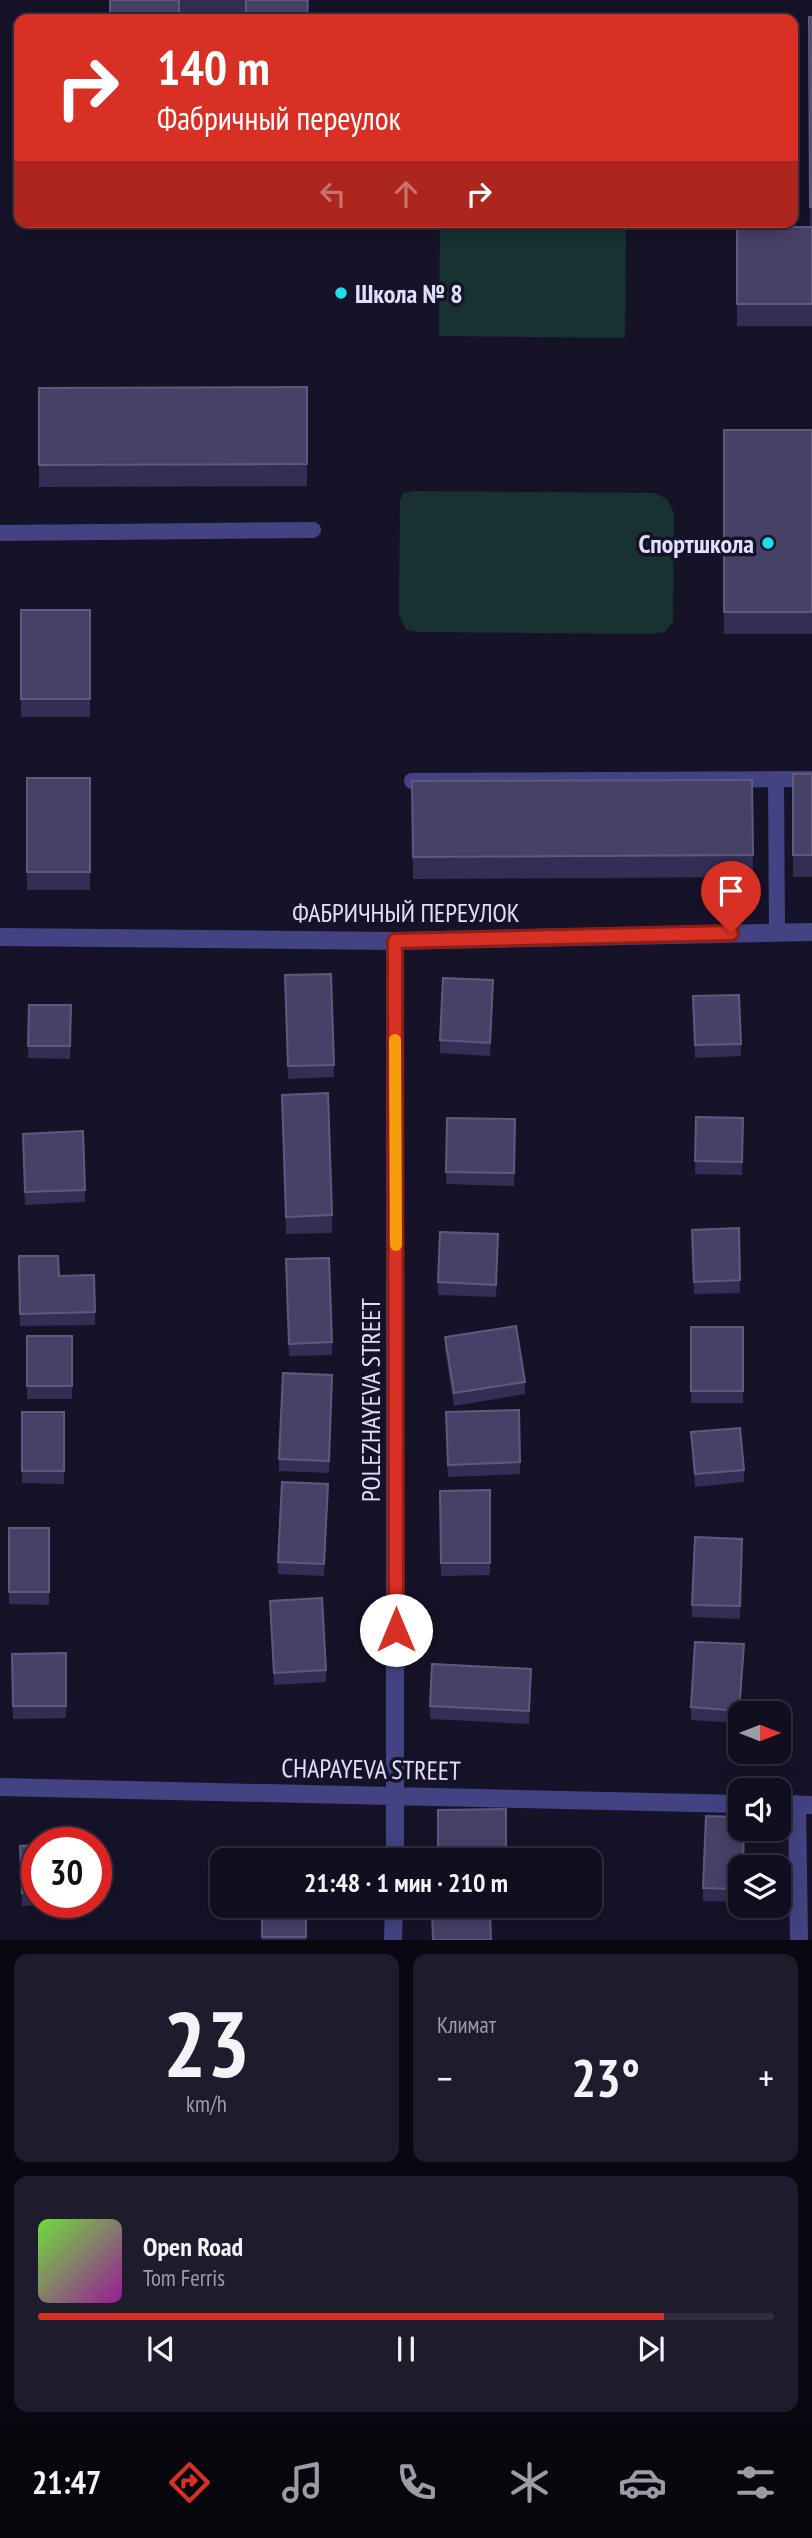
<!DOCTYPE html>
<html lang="ru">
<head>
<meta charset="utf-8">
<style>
  :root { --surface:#100e1f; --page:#1e1c2c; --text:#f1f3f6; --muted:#9c9ca4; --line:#302e3d; --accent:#d93025 }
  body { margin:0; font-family:"PT Sans Narrow",sans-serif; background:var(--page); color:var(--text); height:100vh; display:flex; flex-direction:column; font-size:26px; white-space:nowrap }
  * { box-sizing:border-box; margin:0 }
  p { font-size:23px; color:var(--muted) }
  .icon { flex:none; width:38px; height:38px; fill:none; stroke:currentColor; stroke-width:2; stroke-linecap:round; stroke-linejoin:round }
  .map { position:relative; height:1940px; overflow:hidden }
  .drawer { display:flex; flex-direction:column; gap:14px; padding:14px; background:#090811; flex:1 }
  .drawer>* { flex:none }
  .hud { position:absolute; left:14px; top:14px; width:784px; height:214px; border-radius:14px; box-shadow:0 4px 18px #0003,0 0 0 2px var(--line); background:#d93025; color:#fff; overflow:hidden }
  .needle { width:46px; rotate:90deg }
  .tools { position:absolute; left:728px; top:1701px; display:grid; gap:14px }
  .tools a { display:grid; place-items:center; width:63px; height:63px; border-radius:14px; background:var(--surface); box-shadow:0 4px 18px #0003,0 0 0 2px var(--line); font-size:35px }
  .speed { position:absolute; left:21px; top:1827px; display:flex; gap:14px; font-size:35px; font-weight:700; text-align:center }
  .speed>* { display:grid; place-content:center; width:91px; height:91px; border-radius:50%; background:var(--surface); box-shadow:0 4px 18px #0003,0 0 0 2px var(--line); line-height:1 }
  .speed .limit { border:10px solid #d22; background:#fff; color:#111 }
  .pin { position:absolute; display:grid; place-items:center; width:60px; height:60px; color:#fff; margin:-72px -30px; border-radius:50% 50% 50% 0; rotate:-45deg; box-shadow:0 0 7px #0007 }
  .pin .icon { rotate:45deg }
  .me { position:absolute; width:77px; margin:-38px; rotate:0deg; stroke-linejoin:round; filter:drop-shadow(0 0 5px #0008) }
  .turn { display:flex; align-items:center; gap:24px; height:147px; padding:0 28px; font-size:32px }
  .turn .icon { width:91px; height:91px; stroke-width:2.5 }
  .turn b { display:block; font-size:49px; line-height:60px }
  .lanes { display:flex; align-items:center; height:66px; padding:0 28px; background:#0003; justify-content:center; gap:35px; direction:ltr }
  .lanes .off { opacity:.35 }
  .big { font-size:52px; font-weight:700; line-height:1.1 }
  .drawer .card { flex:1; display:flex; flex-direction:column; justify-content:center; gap:10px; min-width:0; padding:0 24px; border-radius:14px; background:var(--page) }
  .drawer .dial { align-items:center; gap:0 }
  .dial b { font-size:91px; line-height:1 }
  .song { display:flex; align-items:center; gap:21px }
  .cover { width:84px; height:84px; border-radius:10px; background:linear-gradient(135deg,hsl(100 70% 55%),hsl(300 70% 35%)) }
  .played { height:7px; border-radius:4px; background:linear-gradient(90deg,var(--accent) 85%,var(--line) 85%) }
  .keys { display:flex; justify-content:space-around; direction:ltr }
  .heat { display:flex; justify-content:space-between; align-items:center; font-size:38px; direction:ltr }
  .drawer .tiles { flex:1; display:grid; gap:14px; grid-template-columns:1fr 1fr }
  .card:last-child { grid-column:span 2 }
  .trip { position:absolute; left:210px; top:1848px; width:392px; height:70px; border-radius:14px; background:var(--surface); box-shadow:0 4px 18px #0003,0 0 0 2px var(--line); font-weight:700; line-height:70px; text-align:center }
  .menu { display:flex; height:112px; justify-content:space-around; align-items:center; background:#06060c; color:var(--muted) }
  .menu .icon { width:49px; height:49px }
  .menu .current { color:var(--accent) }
  .menu b { font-size:32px; color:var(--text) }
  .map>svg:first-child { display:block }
  .green { fill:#173230 }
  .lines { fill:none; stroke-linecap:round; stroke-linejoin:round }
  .service { stroke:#434383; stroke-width:16 }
  .minor { stroke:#434383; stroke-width:18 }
  .wall { fill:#342e55 }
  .shaded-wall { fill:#201b3c }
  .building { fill:#464167; stroke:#5e5a7e; stroke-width:2 }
  .route-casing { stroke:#8d1f18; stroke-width:18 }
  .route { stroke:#d93025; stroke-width:12 }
  .slow { stroke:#f59e0b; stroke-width:12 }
  .poi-dot { fill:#1cdfea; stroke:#161329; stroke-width:2.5 }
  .labels { text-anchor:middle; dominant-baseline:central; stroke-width:7; stroke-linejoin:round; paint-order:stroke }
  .poi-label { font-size:26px; font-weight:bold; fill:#e0defc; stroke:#161329; text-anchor:start }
  .street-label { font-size:26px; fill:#e0defc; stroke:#161329 }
</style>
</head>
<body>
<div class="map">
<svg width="812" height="1940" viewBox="0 0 812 1940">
  <rect width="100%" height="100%" fill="#161329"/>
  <path class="green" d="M440,222h186l-1,116 -186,-2z
    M413,491l242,2 12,6 7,14 -1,109 -8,10 -16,2 -231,-2 -12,-2 -7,-17 1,-112 3,-8z"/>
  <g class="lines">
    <path class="service" d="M0,533l313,-3
      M776,779l1,154
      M412,781l400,-2"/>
    <path class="minor" d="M0,937l395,4 417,-9
      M0,1787l740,17
      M779,1804l33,1
      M797,1804l2,136
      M395,1860v-919
      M393,1940l1,-34"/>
  </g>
  <path class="wall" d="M110,0h198l-62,14 -67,-1z
    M809,17h3v309h-75v-99h73z
    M307,387v99l-268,1v-99z
    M724,430h88v204h-88z
    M21,610h69v107h-69z
    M793,774h19v103h-19z
    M27,778h63v112h-63z
    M752,780l1,97 -340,2 -1,-98z
    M331,974l3,103 -46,2 -3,-104z
    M493,993l-3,63 -50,-3v-13z
    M693,996l48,48v12l-46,2z
    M29,1005h42l-1,54 -42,-1z
    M282,1095l50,120v18l-46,1z
    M696,1117l47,1 -1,57 -47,-1z
    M447,1118l68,1 -1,67 -68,-2z
    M23,1146l62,44v12l-60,3z
    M739,1228l1,65 -46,1 -2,-64z
    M498,1247l-2,50 -58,-2v-13z
    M19,1256l40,20 35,-1 1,50 -75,1z
    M286,1272l46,70v13l-43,1z
    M691,1327h52v76h-52z
    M27,1336h45v63h-45z
    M445,1337l80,45v12l-71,12 -9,-57z
    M332,1387l-3,86 -50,-2v-12z
    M519,1410l1,64 -72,3 -2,-52z
    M22,1412h42v72l-42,-1z
    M691,1432l53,38v12l-49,5z
    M328,1484l-4,92 -46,-2v-12z
    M490,1490v85l-49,1 -1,-85z
    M9,1528h40v77l-40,-1z
    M742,1539l-2,80 -48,-2v-12z
    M270,1601l56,69v12l-52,3z
    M66,1653v65l-53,1 -1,-65z
    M744,1657l-5,66 -48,-3v-13z
    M531,1682l-2,42 -99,-5v-13z
    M37,1845v57l53,1 -68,3 -2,-60z
    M740,1867v35l-37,-1v-13z
    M262,1906h44v34h-44z"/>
  <path class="shaded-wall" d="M744,1644v13l-5,66v-12z"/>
  <path class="building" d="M110,0h69v19h-69z
    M246,0h62l-1,19h-61z
    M809,17h3v190h-2z
    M737,227h75v77h-75z
    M307,387v77l-268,1v-77z
    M724,430h88v182h-88z
    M21,610h69v89h-69z
    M793,774h19v81h-19z
    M27,778h63v94h-63z
    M752,780l1,75 -340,2 -1,-76z
    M331,974l3,91 -46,1 -3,-91z
    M443,978l50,2 -3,63 -50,-3z
    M739,995l2,49 -46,1 -2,-49z
    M29,1005h42l-1,41h-42z
    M328,1093l4,122 -46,2 -4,-122z
    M696,1117l47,1 -1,44 -47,-1z
    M447,1118l68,1 -1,54 -68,-1z
    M83,1131l2,59 -60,2 -2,-58z
    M739,1228l1,52 -46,2 -2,-52z
    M440,1232l58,2 -2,51 -58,-3z
    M19,1256h39l1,20 35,-1 1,37 -75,2z
    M329,1258l3,84 -43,2 -3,-85z
    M516,1326l9,56 -71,11 -9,-56z
    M691,1327h52v64h-52z
    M27,1336h45v50h-45z
    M283,1373l49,2 -3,86 -50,-2z
    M519,1410l1,52 -72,3 -2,-53z
    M22,1412h42v59h-42z
    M740,1428l4,42 -49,4 -4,-42z
    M282,1482l46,2 -4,80 -46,-2z
    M490,1490v73h-49l-1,-72z
    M9,1528h40v64h-40z
    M695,1537l47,2 -2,67 -48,-1z
    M322,1598l4,72 -52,3 -4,-72z
    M695,1642l49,2 -5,67 -48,-4z
    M66,1653v53h-53l-1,-52z
    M432,1664l99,5 -2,42 -99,-5z
    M506,1809v51h-68v-50z
    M706,1816l34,1v12h4l-1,38h-3v22l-37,-1z
    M37,1845v48h-15l-2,-47z
    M261,1859h45v1h-45z
    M262,1906h44v31h-44z
    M490,1911l1,29h-58l-1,-27z"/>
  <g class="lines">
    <defs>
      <path id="route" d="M396,1630l-1,-689 336,-8"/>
    </defs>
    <use href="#route" class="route-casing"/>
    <use href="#route" class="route"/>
    <path class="slow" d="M395,1040l1,205"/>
  </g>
  <g class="poi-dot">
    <circle cx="341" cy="293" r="7"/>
    <circle cx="768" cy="543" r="7"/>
  </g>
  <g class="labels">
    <g class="poi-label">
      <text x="355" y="293">Школа № 8</text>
      <text x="754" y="543" text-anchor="end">Спортшкола</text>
    </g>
    <g class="street-label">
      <text x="406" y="912">ФАБРИЧНЫЙ ПЕРЕУЛОК</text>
      <text transform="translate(370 1400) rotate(-90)">POLEZHAYEVA STREET</text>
      <text transform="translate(371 1769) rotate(1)">CHAPAYEVA STREET</text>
    </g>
  </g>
</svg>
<div class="tools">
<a><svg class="needle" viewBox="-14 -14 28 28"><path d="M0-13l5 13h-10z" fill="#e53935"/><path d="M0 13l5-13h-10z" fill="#9c9ca4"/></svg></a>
<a><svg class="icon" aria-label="sound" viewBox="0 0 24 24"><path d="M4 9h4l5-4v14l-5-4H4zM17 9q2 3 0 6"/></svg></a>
<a><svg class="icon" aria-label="layers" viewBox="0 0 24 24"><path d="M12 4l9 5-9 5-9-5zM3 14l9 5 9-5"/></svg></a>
</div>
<div class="speed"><div class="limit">30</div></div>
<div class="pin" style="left:731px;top:933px;background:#d93025"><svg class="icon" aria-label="arrive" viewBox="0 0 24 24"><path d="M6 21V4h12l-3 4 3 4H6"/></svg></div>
<svg class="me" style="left:396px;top:1630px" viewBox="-20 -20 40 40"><circle r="19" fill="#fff"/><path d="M0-13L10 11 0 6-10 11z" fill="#d93025"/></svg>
<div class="trip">21:48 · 1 мин · 210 m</div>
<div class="hud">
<div class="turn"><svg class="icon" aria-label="right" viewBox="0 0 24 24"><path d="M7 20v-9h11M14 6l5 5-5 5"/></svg><div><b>140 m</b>Фабричный переулок</div></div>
<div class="lanes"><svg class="icon off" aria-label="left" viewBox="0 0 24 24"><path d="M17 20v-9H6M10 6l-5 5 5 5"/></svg><svg class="icon off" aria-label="ahead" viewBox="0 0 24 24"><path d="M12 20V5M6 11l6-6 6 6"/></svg><svg class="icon" aria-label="right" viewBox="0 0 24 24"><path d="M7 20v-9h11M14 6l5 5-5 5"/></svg></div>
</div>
</div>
<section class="drawer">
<div class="tiles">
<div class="card dial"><b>23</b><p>km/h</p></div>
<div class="card"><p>Климат</p>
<div class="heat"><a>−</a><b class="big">23°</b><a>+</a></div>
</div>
<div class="card">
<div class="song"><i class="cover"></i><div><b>Open Road</b><p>Tom Ferris</p></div></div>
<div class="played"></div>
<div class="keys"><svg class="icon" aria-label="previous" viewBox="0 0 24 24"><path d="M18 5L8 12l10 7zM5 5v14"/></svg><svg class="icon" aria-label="pause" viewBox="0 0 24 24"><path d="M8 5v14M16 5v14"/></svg><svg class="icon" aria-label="next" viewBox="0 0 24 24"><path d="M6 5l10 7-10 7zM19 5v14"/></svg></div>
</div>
</div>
</section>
<nav class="menu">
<b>21:47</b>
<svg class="icon current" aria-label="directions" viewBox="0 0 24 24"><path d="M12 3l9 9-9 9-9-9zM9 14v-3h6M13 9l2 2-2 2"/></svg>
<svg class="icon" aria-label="music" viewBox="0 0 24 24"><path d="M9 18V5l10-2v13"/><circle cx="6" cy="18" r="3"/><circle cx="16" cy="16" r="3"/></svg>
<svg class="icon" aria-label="phone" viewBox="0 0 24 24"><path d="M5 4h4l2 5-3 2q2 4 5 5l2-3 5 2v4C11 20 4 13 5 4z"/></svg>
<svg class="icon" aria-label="climate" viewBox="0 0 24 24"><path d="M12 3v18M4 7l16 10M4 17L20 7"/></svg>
<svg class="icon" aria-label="car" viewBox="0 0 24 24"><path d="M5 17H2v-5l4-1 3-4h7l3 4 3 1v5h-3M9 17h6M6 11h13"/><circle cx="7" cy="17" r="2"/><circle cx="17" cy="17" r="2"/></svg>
<svg class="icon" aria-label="filters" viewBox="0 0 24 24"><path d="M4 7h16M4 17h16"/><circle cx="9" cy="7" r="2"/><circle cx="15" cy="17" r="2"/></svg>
</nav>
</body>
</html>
